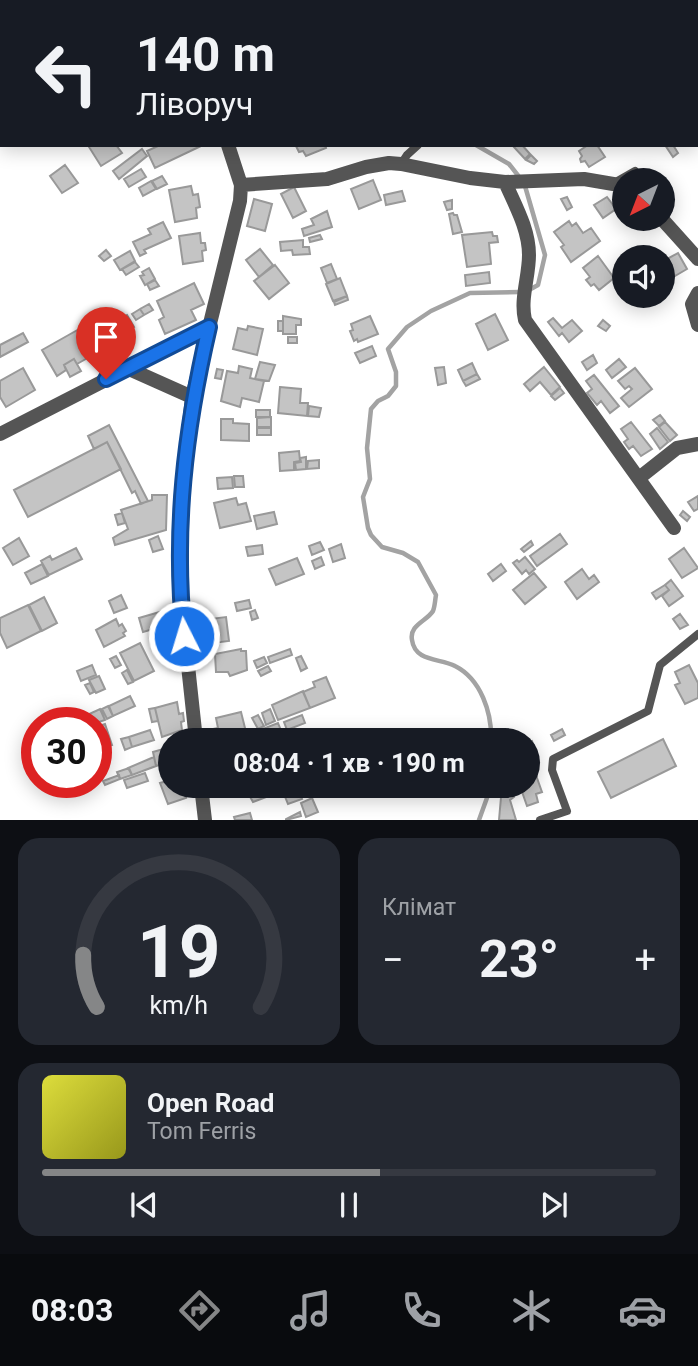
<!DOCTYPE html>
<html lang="uk">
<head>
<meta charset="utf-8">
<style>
  :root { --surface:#171b24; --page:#242831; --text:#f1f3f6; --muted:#9ea1a6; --line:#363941; --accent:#858687 }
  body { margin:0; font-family:Roboto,sans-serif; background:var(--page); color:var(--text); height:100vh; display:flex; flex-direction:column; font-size:26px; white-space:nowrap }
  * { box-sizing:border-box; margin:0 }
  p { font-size:23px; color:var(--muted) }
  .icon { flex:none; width:38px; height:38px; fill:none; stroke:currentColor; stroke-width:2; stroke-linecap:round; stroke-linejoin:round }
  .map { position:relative; height:820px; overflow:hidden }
  .sheet { display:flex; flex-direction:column; gap:18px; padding:18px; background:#0d0f14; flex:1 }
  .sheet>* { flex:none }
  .banner { position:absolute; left:0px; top:0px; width:698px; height:147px; box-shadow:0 4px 18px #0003; background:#171b24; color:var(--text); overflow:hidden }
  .needle { width:46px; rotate:222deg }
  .tools { position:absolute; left:612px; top:168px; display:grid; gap:14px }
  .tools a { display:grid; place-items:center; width:63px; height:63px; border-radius:50%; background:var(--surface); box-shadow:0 4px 18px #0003; font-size:35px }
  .speed { position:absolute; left:21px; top:707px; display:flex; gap:14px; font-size:35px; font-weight:700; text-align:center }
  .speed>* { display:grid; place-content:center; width:91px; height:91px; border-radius:50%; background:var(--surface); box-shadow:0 4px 18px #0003; line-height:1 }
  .speed .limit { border:10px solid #d22; background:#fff; color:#111 }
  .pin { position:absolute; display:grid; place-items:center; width:60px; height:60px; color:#fff; margin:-72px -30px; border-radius:50% 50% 50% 0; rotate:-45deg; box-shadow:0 0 7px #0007 }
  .pin .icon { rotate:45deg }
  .me { position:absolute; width:77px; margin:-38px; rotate:355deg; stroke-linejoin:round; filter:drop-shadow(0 0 5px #0008) }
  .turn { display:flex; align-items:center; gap:24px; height:147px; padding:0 21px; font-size:32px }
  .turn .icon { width:91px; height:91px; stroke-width:2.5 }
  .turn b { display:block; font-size:49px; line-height:60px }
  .big { font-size:52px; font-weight:700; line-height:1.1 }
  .sheet .tile { flex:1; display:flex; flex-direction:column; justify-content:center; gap:10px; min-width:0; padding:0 24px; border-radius:21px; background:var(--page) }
  .sheet .dial { align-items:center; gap:0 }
  .dial svg { height:182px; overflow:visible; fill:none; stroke:var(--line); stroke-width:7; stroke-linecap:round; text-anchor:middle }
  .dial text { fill:var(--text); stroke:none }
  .song { display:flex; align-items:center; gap:21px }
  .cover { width:84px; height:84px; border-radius:10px; background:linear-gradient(135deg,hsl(60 70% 55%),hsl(60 70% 35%)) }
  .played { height:7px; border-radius:4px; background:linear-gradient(90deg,var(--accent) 55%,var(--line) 55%) }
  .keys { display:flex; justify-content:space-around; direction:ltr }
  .heat { display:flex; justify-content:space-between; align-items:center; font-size:38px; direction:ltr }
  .sheet .tiles { flex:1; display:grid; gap:18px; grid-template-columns:1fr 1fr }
  .tile:last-child { grid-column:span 2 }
  .trip { position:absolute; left:158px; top:728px; width:382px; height:70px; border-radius:35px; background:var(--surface); box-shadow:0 4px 18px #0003; font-weight:700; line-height:70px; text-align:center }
  .tabs { display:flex; height:112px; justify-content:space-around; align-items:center; background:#090b0e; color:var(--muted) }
  .tabs .icon { width:49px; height:49px }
  .tabs .current { color:var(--accent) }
  .tabs b { font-size:32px; color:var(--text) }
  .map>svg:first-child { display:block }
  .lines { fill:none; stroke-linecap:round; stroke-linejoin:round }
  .stream { stroke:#a3a3a3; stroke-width:4.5 }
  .building { fill:#c4c4c4; stroke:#999; stroke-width:2 }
  .service { stroke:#555; stroke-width:8 }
  .minor { stroke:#555; stroke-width:14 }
  .route-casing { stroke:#114b97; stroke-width:18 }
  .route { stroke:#1a73e8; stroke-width:12 }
</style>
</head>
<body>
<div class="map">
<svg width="698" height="820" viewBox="0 0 698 820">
  <rect width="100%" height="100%" fill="#fff"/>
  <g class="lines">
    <path class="stream" d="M453,2l1,-2
      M476,145l33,19 11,14
      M525,186l20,69 -7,30 -9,5
      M491,740c1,-27 -10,-61 -36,-74 -15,-8 -40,-4 -43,-26 -3,-15 15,-19 21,-29 2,-5 2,-11 3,-16l-18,-33 -15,-9 -21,-6 -11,-12 -3,-7 -5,-31 7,-18 -3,-31 4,-39 7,-8 10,-5 8,-10v-14l-8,-23 19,-22 24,-16 39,-18 50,-1
      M479,820l9,-25v-9"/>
  </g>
  <path class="building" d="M261,0h34l1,2h-37z
    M518,0h25l1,2h-29z
    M91,145h25l6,8 -21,13 -12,-19z
    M160,145h43l-48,23 -8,-17z
    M299,145h26l1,3 -20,8 -3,-5 -4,1 -3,-6z
    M522,145l8,9 -5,5 -12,-13z
    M588,145h9l8,12 -16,10 -4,-6 -4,1 -1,-3 2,-3 -3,-5z
    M665,145h8l5,8 -5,4z
    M142,149l5,7 -28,23 -6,-8z
    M531,155l6,6 -3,3 -8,-4z
    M65,165l13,18 -16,10 -12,-17z
    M141,169l5,8 -17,10 -5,-8z
    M162,176l5,8 -10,5 -5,-8z
    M373,180l8,20 -22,9 -8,-20z
    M151,181l5,8 -13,7 -4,-8z
    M191,186l2,9 5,-1 2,13 -4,1 1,10 -22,4 -6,-32z
    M294,187l12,24 -13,7 -12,-24z
    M402,191l3,10 -19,4 -2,-10z
    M567,197l5,10 -5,3 -6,-11z
    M607,197l9,12 -13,9 -9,-13z
    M254,199l18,5 -7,27 -18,-5z
    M452,200v9l-5,1 -3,-8z
    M327,211l5,16 -28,9 -2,-7 12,-4 -3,-6z
    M453,213l1,2h3l5,17 -9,2 -4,-20z
    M569,221l3,5 4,-3 7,10 8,-5 9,13 -29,21 -10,-15 3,-2 -10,-13z
    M163,222l8,16 -27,12 2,3 -6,3 -7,-14 18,-8 -3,-5z
    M492,232l1,4h4l1,6 -9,1 2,21 -24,3 -5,-32z
    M200,233l1,10h4l1,7 -4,1 1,10 -20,3 -4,-28z
    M320,235l2,4 -12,3 -1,-4z
    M303,240v7h6l1,7 -17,1 -1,-5 -11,1 -1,-9z
    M260,249l13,16 -14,12 -13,-17z
    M106,250l5,6 -7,5 -5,-5z
    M130,251l5,10 -15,9 -6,-10z
    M678,253l9,16 -12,7 -10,-16z
    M598,256l16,22 -15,12 -5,-6 -3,2 -5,-6 4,-3 -7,-9z
    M135,262l4,5 -13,8 -4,-6z
    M331,264l6,15 -10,4 -6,-15z
    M275,265l14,18 -20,16 -15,-18z
    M149,268l6,11 -10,6 -5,-9 4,-1 -2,-3z
    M489,272l1,11 -24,3 -1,-11z
    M340,278l7,18 -14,5 -7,-17z
    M155,280l4,6 -9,4 -3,-6z
    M194,283l10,21 -13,6 5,10 -31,14 -6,-14 5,-3 -7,-16z
    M347,296l1,4 -13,5 -1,-3z
    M149,304l4,6 -9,5 -4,-6z
    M140,309l4,6 -8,5 -4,-6z
    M495,314l13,26 -20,10 -12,-26z
    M104,315l15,26 -11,6 -4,-5 -9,5 3,5 -21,12 -3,-5 -10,6 2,5 -9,6 -15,-26z
    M127,315l7,12 -12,8 -8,-13z
    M283,316l18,3v6h-5v9h-13z
    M370,316l8,18 -20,8 -1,-3 -3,2 -4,-10 3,-1 -2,-6z
    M553,318l9,10 10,-8 10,11 -13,11 -7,-9 -3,3 -11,-14z
    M603,320l7,6 -4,5 -8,-5z
    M278,321h5v10h-5z
    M248,326l15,3 -6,26 -24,-6 5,-21 9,2z
    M23,333l5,9 -28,15v-12z
    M288,337h9v6h-9z
    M104,342l7,11 -10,6 -6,-12z
    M372,346l4,10 -16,7 -5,-10z
    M593,355l4,8 -10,7 -5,-8z
    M74,359l7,12 -11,6 -6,-12z
    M619,359l7,8 -14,11 -6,-8z
    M260,362l15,3 -6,16 -14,-2z
    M472,363l5,11 -14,7 -5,-11z
    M239,366l13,3 -2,9 14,3 -5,21 -17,-4 -2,9 -19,-6 6,-30 11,2z
    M444,367l2,16 -8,2 -3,-17z
    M544,367l16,20 -9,8 -11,-13 -10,9 -6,-7z
    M23,368l12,22 -29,17 -6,-10v-16z
    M635,368l17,21 -23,18 -8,-9 11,-9 -3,-3 -4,3 -7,-8z
    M217,369l6,1 -2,9 -6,-1z
    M477,374l3,5 -14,7 -3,-5z
    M594,375l25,31 -9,7 -9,-12 -4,4 -10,-12 5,-4 -6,-8z
    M280,387l21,2 -1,14h8l-1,13 -29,-3z
    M560,388l4,5 -9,7 -4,-4z
    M309,406l12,2 -2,9 -11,-1z
    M256,410h14v7h-14z
    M660,415l5,6 -6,5 -6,-6z
    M271,417v10h-14v-9z
    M221,419h12v4l16,1v17l-28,-1z
    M631,422l21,27 -11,7 -8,-10 -4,3 -5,-7 4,-3 -7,-10z
    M665,422l12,13 -7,6 -11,-14z
    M109,425l39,76 -7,3 -6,-13 -3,2 -25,-51 -13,7 -6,-13z
    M257,428h14v7h-14z
    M657,428l11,14 -8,7 -10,-15z
    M107,442l14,27 -93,48 -14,-27z
    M299,451l1,10 -6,1v8l-14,1 -1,-18z
    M306,457v12l-10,1 -1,-7 6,-1 -1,-4z
    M319,460v8l-12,1 1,-8z
    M234,476h9l1,11h-9z
    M232,477l1,11 -15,1 -1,-11z
    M152,495h15l-1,35 -51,15 -2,-7 15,-9 -7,-19 31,-10z
    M698,496v13l-4,2 -6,-9z
    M236,498l2,7 8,-2 5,18 -31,7 -6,-25z
    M683,511l7,6 -3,4 -7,-6z
    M274,512l3,12 -20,5 -3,-13z
    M122,513l3,10 -7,2 -3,-10z
    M560,534l7,10 -30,22 -7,-10z
    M158,536l5,13 -10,3 -4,-12z
    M19,538l10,18 -16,9 -10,-17z
    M531,541l2,4 -9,7 -3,-3z
    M320,542l4,8 -12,5 -3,-9z
    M341,544l4,14 -12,4 -4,-13z
    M262,545l1,9 -15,2 -2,-9z
    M76,548l6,11 -33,16 -8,-14 9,-5 2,4z
    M684,548l14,20 -16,10 -13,-19z
    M321,557l3,8 -9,4 -3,-8z
    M525,557l10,12 -6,5 -3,-4 -4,4 -9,-11 4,-3 2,2z
    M297,558l7,16 -28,11 -7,-16z
    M42,564l6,12 -17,8 -6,-11z
    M501,564l5,7 -13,10 -5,-7z
    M582,569l7,10 5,-4 5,7 -22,17 -12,-17z
    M534,573l12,14 -21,17 -12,-14z
    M671,580l12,16 -14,10 -7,-10 7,-6 -4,-5z
    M665,585l4,5 -13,9 -4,-6z
    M121,595l6,13 -13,5 -5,-12z
    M44,597l13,26 -15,8 -13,-26z
    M249,600l2,8 -14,3 -2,-8z
    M28,605l13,26 -34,17 -7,-15v-15z
    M255,610l3,8 -6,2 -2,-8z
    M163,611l4,14 -24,7 -4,-14z
    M680,614l8,11 -8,4 -7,-10z
    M226,617l3,24 -16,2 -5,-14 3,-1 -1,-9z
    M116,619l3,7 3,-2 4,7 -3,2 2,3 -21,11 -8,-17z
    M140,643l14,28 -20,10 -14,-28z
    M241,649v2h5l1,19 -17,6 -2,-4h-12l-1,-18z
    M290,649l2,6 -22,8 -2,-6z
    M116,656l5,9 -6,3 -5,-9z
    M301,656l6,12 -6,3 -5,-13z
    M264,657l3,6 -10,5 -3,-7z
    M92,665l4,10 -15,6 -4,-10z
    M689,665l9,18v15l-13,6 -10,-19 5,-2 -5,-11z
    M268,666l3,5 -10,5 -3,-5z
    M127,670l6,12 -5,2 -6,-11z
    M99,676l6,13 -9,4 -7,-13z
    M326,677l9,21 -25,10 -7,-16 12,-5 -2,-5z
    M90,683l4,9 -4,2 -5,-9z
    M303,691l7,17 -32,12 -6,-15z
    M130,696l5,10 -22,10 -4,-10z
    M177,702l2,12 4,-1 1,8 -3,1 1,8 -20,7 -7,-29z
    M108,706l5,10 -6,3 -5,-10z
    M155,708l3,13 -6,1 -3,-13z
    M100,709l5,11 -9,3h-13l6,-3 -2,-5z
    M270,709l5,12 -9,4 -4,-12z
    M241,712l5,20 -30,8 -3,-11 5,-1 -2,-10z
    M258,715l6,11 -6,3 -6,-11z
    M302,715l3,8 -18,7 -3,-8z
    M278,723l4,10 -18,7 -4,-10z
    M105,724l7,21 -7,2 -6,-21z
    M562,729l3,6 -11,6 -3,-6z
    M150,730l4,10 -22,7 -3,-10z
    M129,737l3,10 -7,3 -4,-11z
    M663,739l13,27 -65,32 -13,-26z
    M532,741l7,21 -7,2 10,28 -6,2 2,8 -11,4 -7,-20h7v-43z
    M170,747v15l-14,4 -3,-14z
    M154,757l2,9 -24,9 -4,-7z
    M129,768l3,7 -12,4 -3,-7z
    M145,773l3,8 -21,7 -3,-8z
    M119,775l1,4 -15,6 -2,-4z
    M170,780v6h11l5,12 -18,6 -8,-21z
    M244,786h51l-42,16z
    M502,786h8l4,11 -4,3 6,20h-17z
    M298,789l4,10 -14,5 -4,-10z
    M312,798l6,14 -12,5 -5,-14z
    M300,812l1,4 -15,4v-1z
    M250,813l2,7h-17l-1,-3z"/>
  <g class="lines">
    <path class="service" d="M606,0l2,2
      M496,2l3,-2
      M696,86h2
      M401,164l6,-9 11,-10
      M614,183l21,-12
      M540,820l27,-9 -15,-41 1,-11 95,-48 12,-46 38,-31"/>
    <path class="minor" d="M144,0l1,2
      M505,182c10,23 24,47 24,73 0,22 -9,44 -4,65l149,208
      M241,185l86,-6 39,-12 23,-4 12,1 69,14 35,4 79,-3 41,7
      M662,219l36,40
      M698,293l-6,11 6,21
      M127,368l65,29
      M0,434l209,-107
      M639,478l38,-30 21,-4
      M196,740l-14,-130v-123l10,-90 48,-196 1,-16 -13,-40
      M201,786l4,34"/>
  </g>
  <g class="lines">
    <defs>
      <path id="route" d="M106,379l103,-52c-24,103 -36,203 -25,309"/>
    </defs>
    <use href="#route" class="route-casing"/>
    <use href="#route" class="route"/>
  </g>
</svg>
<div class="tools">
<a><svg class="needle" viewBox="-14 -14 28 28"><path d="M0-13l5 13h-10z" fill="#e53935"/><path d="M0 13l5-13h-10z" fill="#9ea1a6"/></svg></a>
<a><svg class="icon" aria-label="sound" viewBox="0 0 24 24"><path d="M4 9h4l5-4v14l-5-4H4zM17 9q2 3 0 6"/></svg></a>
</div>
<div class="speed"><div class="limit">30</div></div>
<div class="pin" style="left:106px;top:379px;background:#d93025"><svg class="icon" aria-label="arrive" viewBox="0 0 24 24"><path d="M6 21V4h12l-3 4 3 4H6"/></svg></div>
<svg class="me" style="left:184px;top:636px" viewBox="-20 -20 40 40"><circle r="17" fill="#1a73e8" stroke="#fff" stroke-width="3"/><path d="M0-11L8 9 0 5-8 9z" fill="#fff"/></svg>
<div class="trip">08:04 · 1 хв · 190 m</div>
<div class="banner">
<div class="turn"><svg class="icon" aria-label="left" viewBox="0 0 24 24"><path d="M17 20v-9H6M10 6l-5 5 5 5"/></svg><div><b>140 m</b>Ліворуч</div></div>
</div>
</div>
<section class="sheet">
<div class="tiles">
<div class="tile dial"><svg viewBox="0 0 100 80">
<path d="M14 69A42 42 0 1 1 86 69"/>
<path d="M14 69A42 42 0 0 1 8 46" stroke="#858687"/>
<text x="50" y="56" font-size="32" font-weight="700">19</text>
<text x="50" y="72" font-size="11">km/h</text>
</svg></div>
<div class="tile"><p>Клімат</p>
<div class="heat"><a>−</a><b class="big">23°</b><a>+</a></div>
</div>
<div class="tile">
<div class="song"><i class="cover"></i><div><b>Open Road</b><p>Tom Ferris</p></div></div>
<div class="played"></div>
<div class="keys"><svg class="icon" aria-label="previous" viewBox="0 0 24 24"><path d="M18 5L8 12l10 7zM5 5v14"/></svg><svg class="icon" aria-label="pause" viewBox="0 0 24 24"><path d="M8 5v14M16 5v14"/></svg><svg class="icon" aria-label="next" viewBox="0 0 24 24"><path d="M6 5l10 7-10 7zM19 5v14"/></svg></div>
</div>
</div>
</section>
<nav class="tabs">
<b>08:03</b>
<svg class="icon current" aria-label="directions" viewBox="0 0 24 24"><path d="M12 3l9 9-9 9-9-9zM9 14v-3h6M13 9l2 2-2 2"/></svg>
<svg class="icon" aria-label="music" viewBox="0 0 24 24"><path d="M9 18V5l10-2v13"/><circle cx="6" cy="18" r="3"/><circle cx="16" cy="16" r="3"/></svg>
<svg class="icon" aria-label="phone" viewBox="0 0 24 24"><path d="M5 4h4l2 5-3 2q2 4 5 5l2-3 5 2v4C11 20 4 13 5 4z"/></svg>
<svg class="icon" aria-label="climate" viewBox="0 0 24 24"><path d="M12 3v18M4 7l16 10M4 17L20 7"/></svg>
<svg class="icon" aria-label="car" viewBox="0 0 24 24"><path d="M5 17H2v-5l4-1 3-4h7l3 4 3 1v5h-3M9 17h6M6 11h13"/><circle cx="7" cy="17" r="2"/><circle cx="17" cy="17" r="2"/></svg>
</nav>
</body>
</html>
